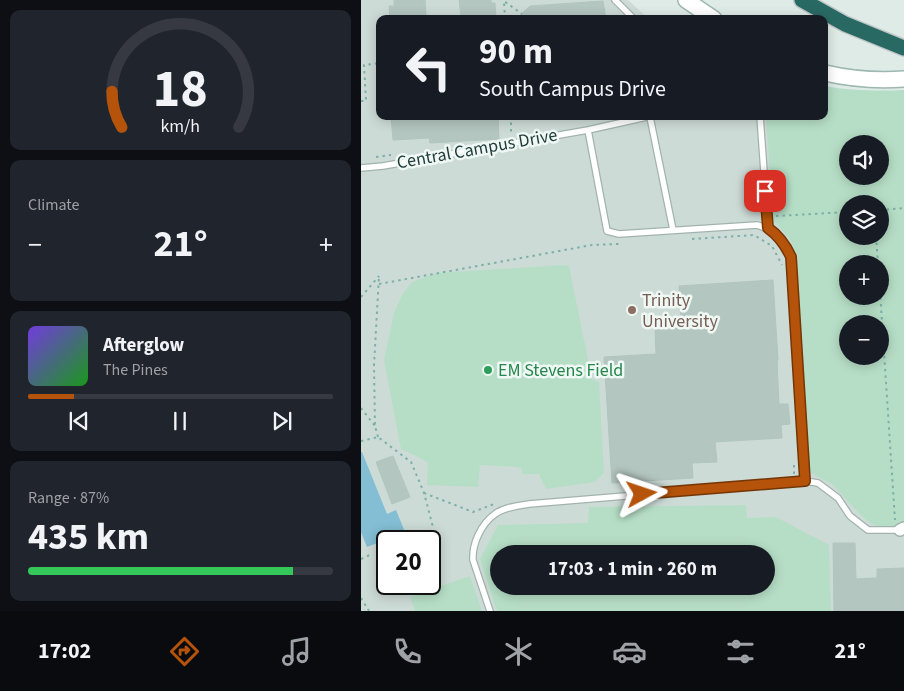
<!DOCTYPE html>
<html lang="en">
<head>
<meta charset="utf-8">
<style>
  :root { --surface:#171b24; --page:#20242c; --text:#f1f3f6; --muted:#9ea1a6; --line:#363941; --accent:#b45309 }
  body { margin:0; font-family:"Source Sans 3",sans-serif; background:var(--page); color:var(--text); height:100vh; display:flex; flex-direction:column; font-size:19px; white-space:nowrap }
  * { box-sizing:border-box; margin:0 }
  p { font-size:16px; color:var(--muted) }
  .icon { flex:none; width:28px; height:28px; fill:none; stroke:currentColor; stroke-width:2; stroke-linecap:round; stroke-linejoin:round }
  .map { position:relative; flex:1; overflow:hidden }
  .side { display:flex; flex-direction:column; gap:10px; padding:10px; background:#0d0f14; width:361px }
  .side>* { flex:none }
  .top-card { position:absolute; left:15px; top:15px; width:452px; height:105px; border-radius:10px; box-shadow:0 2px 12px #0003; background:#171b24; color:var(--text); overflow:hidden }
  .buttons { position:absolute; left:478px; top:135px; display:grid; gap:10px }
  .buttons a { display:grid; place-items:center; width:50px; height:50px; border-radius:50%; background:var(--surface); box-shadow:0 2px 12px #0003; font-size:25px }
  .speed { position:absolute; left:15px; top:530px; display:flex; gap:10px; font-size:25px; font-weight:700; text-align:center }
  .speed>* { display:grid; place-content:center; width:65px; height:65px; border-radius:50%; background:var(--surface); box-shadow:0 2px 12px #0003; line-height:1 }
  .speed .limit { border:2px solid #111; border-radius:8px; background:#fff; color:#111 }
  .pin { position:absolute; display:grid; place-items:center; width:42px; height:42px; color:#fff; margin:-21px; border-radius:10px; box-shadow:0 2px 8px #0006 }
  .me { position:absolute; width:55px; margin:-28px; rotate:85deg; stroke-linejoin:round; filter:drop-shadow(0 0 4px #0008) }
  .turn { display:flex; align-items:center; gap:18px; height:105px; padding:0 20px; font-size:22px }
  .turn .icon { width:65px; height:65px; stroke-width:2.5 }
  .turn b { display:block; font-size:35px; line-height:42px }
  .big { font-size:38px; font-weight:700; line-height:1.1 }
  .side .tile { flex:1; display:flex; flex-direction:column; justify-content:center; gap:8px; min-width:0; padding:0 18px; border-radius:10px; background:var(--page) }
  .side .dial { align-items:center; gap:0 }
  .dial svg { height:130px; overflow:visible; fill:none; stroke:var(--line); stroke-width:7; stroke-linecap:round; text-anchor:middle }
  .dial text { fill:var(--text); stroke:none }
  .song { display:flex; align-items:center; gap:15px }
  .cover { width:60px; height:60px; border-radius:8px; background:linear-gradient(135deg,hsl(260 70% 55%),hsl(120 70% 35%)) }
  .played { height:5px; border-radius:2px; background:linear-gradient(90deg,var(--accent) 15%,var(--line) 15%) }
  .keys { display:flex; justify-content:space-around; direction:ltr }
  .heat { display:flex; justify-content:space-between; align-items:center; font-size:28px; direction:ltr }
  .charge { height:8px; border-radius:4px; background:linear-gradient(90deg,#34c759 87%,var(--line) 0) }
  .trip { position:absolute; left:129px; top:545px; width:285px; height:50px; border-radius:25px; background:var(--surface); box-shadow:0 2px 12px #0003; font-weight:700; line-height:50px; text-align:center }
  .dock { display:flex; height:80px; justify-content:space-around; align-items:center; background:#090b0e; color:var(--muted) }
  .dock .icon { width:35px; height:35px }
  .dock .current { color:var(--accent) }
  .dock b { font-size:22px; color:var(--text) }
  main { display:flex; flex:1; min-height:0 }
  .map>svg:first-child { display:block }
  .built { fill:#cddbd6; fill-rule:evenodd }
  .green { fill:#b6dec6; fill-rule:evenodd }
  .water { fill:#83bed4 }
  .building { fill:#b4c6c0; stroke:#b1c5bf }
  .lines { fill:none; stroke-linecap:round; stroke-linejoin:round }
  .lane-casing { stroke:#a2b3af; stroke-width:8 }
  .street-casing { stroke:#a2b3af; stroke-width:14 }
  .secondary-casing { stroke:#9db7b1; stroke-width:18 }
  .highway-casing { stroke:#c0c8c7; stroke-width:18 }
  .path { stroke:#7db0a7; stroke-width:2; stroke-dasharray:2.5 4; stroke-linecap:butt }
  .lane { stroke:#fff; stroke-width:5.5 }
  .street { stroke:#fff; stroke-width:11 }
  .secondary { stroke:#fff; stroke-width:15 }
  .highway { stroke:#296964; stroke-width:15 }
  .route-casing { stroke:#753606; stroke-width:12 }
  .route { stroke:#b45309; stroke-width:9 }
  .education-dot { fill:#8d6e63; stroke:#eff8f4; stroke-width:2 }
  .leisure-dot { fill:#2e9e5b; stroke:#eff8f4; stroke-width:2 }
  .labels { text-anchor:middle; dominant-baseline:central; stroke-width:5; stroke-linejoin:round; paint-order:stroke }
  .street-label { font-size:18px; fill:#1f3c38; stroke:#eff8f4 }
  .education-label { font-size:18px; fill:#785e54; stroke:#eff8f4; text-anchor:start }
  .leisure-label { font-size:18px; fill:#27864d; stroke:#eff8f4; text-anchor:start }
</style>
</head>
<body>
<main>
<section class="side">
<div class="tile dial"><svg viewBox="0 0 100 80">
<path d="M14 69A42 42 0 1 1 86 69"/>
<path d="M14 69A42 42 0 0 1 8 47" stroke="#b45309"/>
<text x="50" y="56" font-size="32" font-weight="700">18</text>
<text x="50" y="72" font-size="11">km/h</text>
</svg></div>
<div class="tile"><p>Climate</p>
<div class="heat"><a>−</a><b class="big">21°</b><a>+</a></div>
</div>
<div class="tile">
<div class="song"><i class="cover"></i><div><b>Afterglow</b><p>The Pines</p></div></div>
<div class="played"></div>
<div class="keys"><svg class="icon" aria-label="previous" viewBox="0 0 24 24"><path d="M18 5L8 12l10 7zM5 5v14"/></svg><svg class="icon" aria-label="pause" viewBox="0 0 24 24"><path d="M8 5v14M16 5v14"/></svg><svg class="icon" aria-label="next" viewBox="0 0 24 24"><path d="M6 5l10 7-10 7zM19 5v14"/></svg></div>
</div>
<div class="tile"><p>Range · 87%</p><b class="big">435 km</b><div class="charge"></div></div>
</section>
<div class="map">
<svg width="543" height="611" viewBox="0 0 543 611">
  <rect width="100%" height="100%" fill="#dfebe7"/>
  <path class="built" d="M0,0h267l21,19h-269v97h445l79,-13v508h-543zM486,144h33v32h-33zM486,204h33v32h-33zM486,264h33v32h-33zM486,324h33v32h-33zM26,541h43v43h-43zM138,554h267v32h-267z"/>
  <path class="green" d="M464,86c26,5 52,5 79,4v436c-4,1 -8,2 -12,3 -26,1 -41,-27 -57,-42 -8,-8 -20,-9 -26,-17l-15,-220 -3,-9 -18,-21 -7,-104h59zM486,144h33v32h-33zM486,204h33v32h-33zM486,264h33v32h-33zM486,324h33v32h-33z
    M202,265l6,1 23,113 7,3 5,91 -9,9 -49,7 -7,-15h-17v-5l-5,-2 -37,-2 -2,22 -51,-2 1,-23 -27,-13 -17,-89 10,-47 8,-18 10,-13 25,-9z
    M385,505l1,13 29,-1 53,28 2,66h-334l-17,-52 18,-34 90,-2 1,-16zM138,554h267v32h-267z
    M109,576l12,35h-67l-5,-14z"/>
  <path class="water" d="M0,452h1l25,62 9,-4 9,22 -38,15 -6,-15z"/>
  <path class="building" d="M33,0h31l1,15h-4v4h-32l-1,-13h5z
    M98,0h32v3h4l1,16h-32v-4l-3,1z
    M242,1l3,18h-90l14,-13z
    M30,116h107l1,23 -69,4 -1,-5 -36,2z
    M412,280l5,80 -1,1 2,43h9l2,20 -9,1 1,13 -67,4 2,20 -25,1 1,15 -81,5 -8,-126 52,-3 -1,-25 6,-1v-7l20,-2 -2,-33z
    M32,456l17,41 -18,7 -16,-42z
    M472,543h22l1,36 21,-1v-9l27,-1v43h-70z"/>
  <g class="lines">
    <defs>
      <path id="lane" d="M254,0l19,19
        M399,116l8,112
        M289,117l23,113
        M227,130l19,101 12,3 138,-9c17,5 27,16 34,32l14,224
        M0,168l22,-2 205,-36 63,-14
        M129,611l-17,-51c-1,-16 8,-36 22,-46 9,-7 23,-8 34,-10l276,-23 13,2 20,15 12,18 18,14h32"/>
      <path id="street" d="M539,530l4,-2"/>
      <path id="secondary" d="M325,0l28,19
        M464,73c26,6 52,8 79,6"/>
      <path id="highway" d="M441,0l43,24 59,24"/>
    </defs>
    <use href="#lane" class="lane-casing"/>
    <use href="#street" class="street-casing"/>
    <use href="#secondary" class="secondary-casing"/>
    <use href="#highway" class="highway-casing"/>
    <path class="path" d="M144,19l-1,-18 18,13
      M0,101h5l-2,-36 16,-2
      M150,116v19
      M15,157l15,-2
      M519,210l24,-2
      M415,216l71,-4
      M515,236l2,28
      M331,239l62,-4 18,11 10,19
      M18,284l213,-39 27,-1
      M519,291l15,229
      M0,297l18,-21
      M0,408l14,18
      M17,437l-3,-11 -1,-61 5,-89
      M0,441l17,-4 33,25 13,31 9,34
      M433,474v-10
      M63,493l49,19 21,-8
      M0,559l11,-5
      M0,598l8,13"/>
    <use href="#lane" class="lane"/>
    <use href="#street" class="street"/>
    <use href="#secondary" class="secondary"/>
    <use href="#highway" class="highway"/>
  </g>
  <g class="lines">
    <defs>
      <path id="route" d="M281,494l163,-13 -14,-224c-5,-11 -13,-22 -23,-29l-3,-37"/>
    </defs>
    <use href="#route" class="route-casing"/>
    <use href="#route" class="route"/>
  </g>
  <circle class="education-dot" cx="271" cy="310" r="5"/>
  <circle class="leisure-dot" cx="127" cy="370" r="5"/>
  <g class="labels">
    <g class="street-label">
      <text transform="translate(116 149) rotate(-10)">Central Campus Drive</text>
    </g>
    <g class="education-label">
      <text x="281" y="300">Trinity<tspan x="281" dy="21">University</tspan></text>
    </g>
    <g class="leisure-label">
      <text x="137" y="370">EM Stevens Field</text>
    </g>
  </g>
</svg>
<div class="buttons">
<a><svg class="icon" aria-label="sound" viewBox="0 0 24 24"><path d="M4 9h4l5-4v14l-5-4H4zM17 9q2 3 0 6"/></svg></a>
<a><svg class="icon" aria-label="layers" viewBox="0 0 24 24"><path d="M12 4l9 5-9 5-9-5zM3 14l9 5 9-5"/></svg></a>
<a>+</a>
<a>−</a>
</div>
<div class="speed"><div class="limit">20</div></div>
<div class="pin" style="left:404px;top:191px;background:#d93025"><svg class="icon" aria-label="arrive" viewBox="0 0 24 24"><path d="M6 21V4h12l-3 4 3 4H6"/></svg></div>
<svg class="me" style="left:281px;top:494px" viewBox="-20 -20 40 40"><path d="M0-17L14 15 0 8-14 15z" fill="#b45309" stroke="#fff" stroke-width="4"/></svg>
<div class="trip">17:03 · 1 min · 260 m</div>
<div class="top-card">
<div class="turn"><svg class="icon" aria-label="left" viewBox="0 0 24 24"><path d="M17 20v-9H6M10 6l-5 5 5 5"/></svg><div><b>90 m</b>South Campus Drive</div></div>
</div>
</div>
</main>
<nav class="dock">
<b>17:02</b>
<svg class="icon current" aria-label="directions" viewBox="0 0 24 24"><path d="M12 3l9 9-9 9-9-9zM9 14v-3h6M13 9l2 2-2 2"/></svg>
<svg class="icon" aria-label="music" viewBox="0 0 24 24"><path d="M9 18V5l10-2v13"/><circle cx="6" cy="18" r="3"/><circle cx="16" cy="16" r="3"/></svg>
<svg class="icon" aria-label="phone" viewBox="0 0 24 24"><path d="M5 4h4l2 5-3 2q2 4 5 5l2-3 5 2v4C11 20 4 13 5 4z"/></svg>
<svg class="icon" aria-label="climate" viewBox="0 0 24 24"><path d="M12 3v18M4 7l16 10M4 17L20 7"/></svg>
<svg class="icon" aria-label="car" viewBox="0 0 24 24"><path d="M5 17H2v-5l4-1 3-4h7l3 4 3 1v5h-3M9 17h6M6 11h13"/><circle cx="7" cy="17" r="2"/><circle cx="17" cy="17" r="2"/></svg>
<svg class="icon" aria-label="filters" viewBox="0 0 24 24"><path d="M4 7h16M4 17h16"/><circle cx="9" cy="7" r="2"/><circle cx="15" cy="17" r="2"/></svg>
<b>21°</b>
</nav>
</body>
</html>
